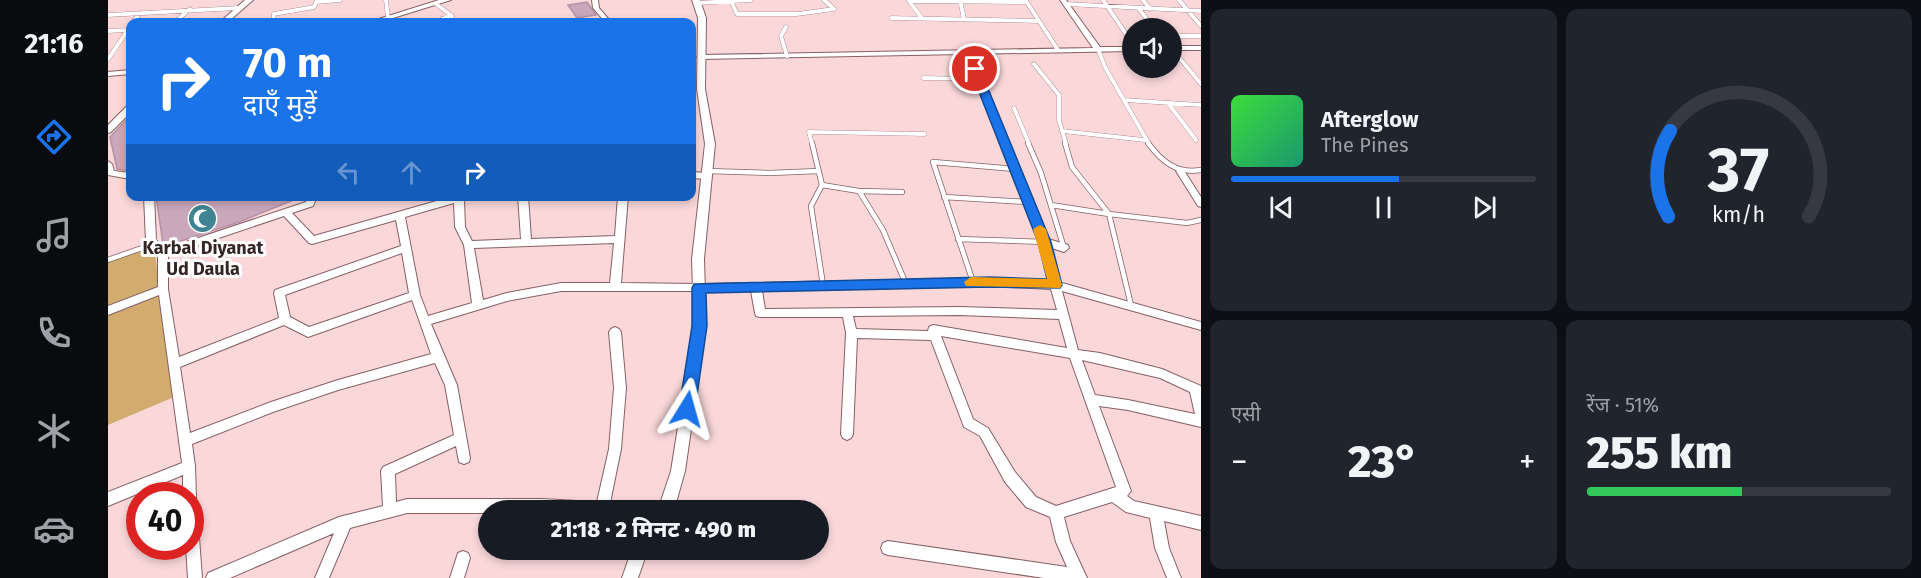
<!DOCTYPE html>
<html lang="hi">
<head>
<meta charset="utf-8">
<style>
  :root { --surface:#171b24; --page:#20242c; --text:#f1f3f6; --muted:#9ea1a6; --line:#363941; --accent:#1a73e8 }
  body { margin:0; font-family:"Fira Sans","Noto Sans Devanagari",sans-serif; background:var(--page); color:var(--text); height:100vh; display:flex; flex-direction:column; font-size:22px; white-space:nowrap }
  * { box-sizing:border-box; margin:0 }
  p { font-size:20px; color:var(--muted) }
  .icon { flex:none; width:33px; height:33px; fill:none; stroke:currentColor; stroke-width:2; stroke-linecap:round; stroke-linejoin:round }
  .map { position:relative; flex:1; overflow:hidden }
  .sheet { display:flex; flex-direction:column; gap:9px; padding:9px; background:#0d0f14; width:720px }
  .sheet>* { flex:none }
  .top-card { position:absolute; left:18px; top:18px; width:570px; height:183px; border-radius:12px; box-shadow:0 3px 9px #0003; background:#1a73e8; color:#fff; overflow:hidden }
  .buttons { position:absolute; left:1014px; top:18px; display:grid; gap:12px }
  .buttons a { display:grid; place-items:center; width:60px; height:60px; border-radius:50%; background:var(--surface); box-shadow:0 3px 9px #0003; font-size:30px }
  .speed { position:absolute; left:18px; top:482px; display:flex; gap:12px; font-size:30px; font-weight:700; text-align:center }
  .speed>* { display:grid; place-content:center; width:78px; height:78px; border-radius:50%; background:var(--surface); box-shadow:0 3px 9px #0003; line-height:1 }
  .speed .limit { border:9px solid #d22; background:#fff; color:#111 }
  .pin { position:absolute; display:grid; place-items:center; width:51px; height:51px; color:#fff; margin:-26px; border:3px solid #fff; border-radius:50%; box-shadow:0 2px 6px #0007 }
  .me { position:absolute; width:66px; margin:-33px; rotate:8deg; stroke-linejoin:round; filter:drop-shadow(0 0 4px #0008) }
  .turn { display:flex; align-items:center; gap:21px; height:126px; padding:0 18px; font-size:27px }
  .turn .icon { width:78px; height:78px; stroke-width:2.5 }
  .turn b { display:block; font-size:42px; line-height:51px }
  .lanes { display:flex; align-items:center; height:57px; padding:0 18px; background:#0003; justify-content:center; gap:30px; direction:ltr }
  .lanes .off { opacity:.35 }
  .big { font-size:45px; font-weight:800; line-height:1.1 }
  .sheet .tile { flex:1; display:flex; flex-direction:column; justify-content:center; gap:9px; min-width:0; padding:0 21px; border-radius:12px; background:var(--page) }
  .sheet .dial { align-items:center; gap:0 }
  .dial svg { height:156px; overflow:visible; fill:none; stroke:var(--line); stroke-width:7; stroke-linecap:round; text-anchor:middle }
  .dial text { fill:var(--text); stroke:none }
  .song { display:flex; align-items:center; gap:18px }
  .cover { width:72px; height:72px; border-radius:9px; background:linear-gradient(135deg,hsl(120 70% 55%),hsl(160 70% 35%)) }
  .played { height:6px; border-radius:3px; background:linear-gradient(90deg,var(--accent) 55%,var(--line) 55%) }
  .keys { display:flex; justify-content:space-around; direction:ltr }
  .heat { display:flex; justify-content:space-between; align-items:center; font-size:33px; direction:ltr }
  .charge { height:9px; border-radius:4px; background:linear-gradient(90deg,#34c759 51%,var(--line) 0) }
  .sheet .tiles { flex:1; display:grid; gap:9px; grid-template-columns:repeat(2,1fr) }
  .trip { position:absolute; left:370px; top:500px; width:351px; height:60px; border-radius:30px; background:var(--surface); box-shadow:0 3px 9px #0003; font-weight:800; line-height:60px; text-align:center }
  main { display:flex; flex:1; min-height:0 }
  .menu { display:flex; flex-direction:column; width:108px; justify-content:space-around; align-items:center; background:#090b0e; color:var(--muted) }
  .menu .icon { width:42px; height:42px }
  .menu .on { color:var(--accent) }
  .menu b { font-size:27px; color:var(--text) }
  .map>svg:first-child { display:block }
  .green { fill:#d2ac6e }
  .building { fill:#caa8bc; stroke:#b392a5; stroke-width:1.5 }
  .lines { fill:none; stroke-linecap:round; stroke-linejoin:round }
  .service-far1-casing { stroke:#856063; stroke-width:4.5 }
  .service-casing { stroke:#856063; stroke-width:6 }
  .minor-casing { stroke:#856063; stroke-width:2 }
  .tertiary-casing { stroke:#856063; stroke-width:2 }
  .service-far1 { stroke:#fff; stroke-width:4 }
  .service { stroke:#fff; stroke-width:4.5 }
  .minor { fill:#fff; fill-rule:evenodd }
  .tertiary { fill:#fff; fill-rule:evenodd }
  .route { fill:#1a73e8; stroke:#114b97; stroke-width:1.5 }
  .slow { fill:#f59e0b }
  .labels { text-anchor:middle; dominant-baseline:central; stroke-width:6; stroke-linejoin:round; paint-order:stroke }
  .poi-label { font-size:18px; font-weight:bold; fill:#352526; stroke:#fff }
</style>
</head>
<body>
<main>
<nav class="menu">
<b>21:16</b>
<svg class="icon on" aria-label="directions" viewBox="0 0 24 24"><path d="M12 3l9 9-9 9-9-9zM9 14v-3h6M13 9l2 2-2 2"/></svg>
<svg class="icon" aria-label="music" viewBox="0 0 24 24"><path d="M9 18V5l10-2v13"/><circle cx="6" cy="18" r="3"/><circle cx="16" cy="16" r="3"/></svg>
<svg class="icon" aria-label="phone" viewBox="0 0 24 24"><path d="M5 4h4l2 5-3 2q2 4 5 5l2-3 5 2v4C11 20 4 13 5 4z"/></svg>
<svg class="icon" aria-label="climate" viewBox="0 0 24 24"><path d="M12 3v18M4 7l16 10M4 17L20 7"/></svg>
<svg class="icon" aria-label="car" viewBox="0 0 24 24"><path d="M5 17H2v-5l4-1 3-4h7l3 4 3 1v5h-3M9 17h6M6 11h13"/><circle cx="7" cy="17" r="2"/><circle cx="17" cy="17" r="2"/></svg>
</nav>
<div class="map">
<svg width="1093" height="578" viewBox="0 0 1093 578">
  <rect width="100%" height="100%" fill="#fad8da"/>
  <path class="green" d="M46,246l20,151 -66,28v-163z"/>
  <path class="building" d="M479,2l9,13 -19,3 -9,-13z
    M22,116v55l-13,-2 -7,-32z
    M48,196h145v1l-62,25 -73,24 -3,-2z"/>
  <g class="lines">
    <defs>
      <path id="service-far1" d="M278,0l2,18
        M852,0l4,19
        M995,0l29,43
        M1035,0l7,9
        M1071,0l22,26
        M623,1l6,13h60l37,-5 -10,-9
        M801,1l118,1
        M801,1l13,17
        M918,1l32,49
        M208,2l24,-2
        M589,3l54,-3
        M328,4l16,12 -10,3 3,3
        M958,4l135,7
        M1031,9l15,19
        M0,15l130,-7
        M783,18l146,3
        M25,22l7,-9
        M67,22l15,-13
        M165,22l1,-8 40,-7 3,-7
        M678,27l-5,9 6,20
        M0,31l20,-1
        M1064,36h29
        M990,49l7,18 44,77
        M1064,49l29,35
        M854,52l13,17 31,75
        M0,59l22,-32
        M926,64l25,31v25l7,24
        M815,78l56,1
        M1016,100l77,5
        M1060,103l28,37
        M906,108l15,36
        M954,131l82,9
        M704,144l-3,-12 116,2"/>
      <path id="service" d="M704,143l10,42 -11,21 12,79
        M897,143l40,99 10,43
        M920,143l13,30 23,75
        M957,143l7,24 37,47 78,9 14,-3
        M1040,143c14,19 29,31 53,27
        M599,171l63,2 48,-2
        M714,185l37,6 43,1
        M751,191l24,39 23,54
        M836,197l84,5
        M943,205l58,9 22,91
        M850,239l87,3
        M0,260l45,-16
        M865,282l-40,-120 82,7"/>
      <path id="minor" d="M484,0h6l1,8 12,14h-6l-12,-14z
        M952,0h6l34,47h32v4l-431,8 -4,-2 4,-2 392,-7z
        M1064,46h29v4h-29z
        M22,70v4l-22,2v-4z
        M0,161l4,3 2,7 16,2v6l-22,-4z
        M1072,168l3,1 18,28v10l-3,-1 -22,-35z
        M584,172l14,1 4,3 -4,3 -14,-1z
        M36,196h10l2,44 9,9 141,-47 2,-6h9l-4,10 -21,7 22,23 140,-40h17l-7,4 1,27 7,14 49,-2 -3,-43h10l3,43 84,-3 3,-40h10l-7,87 78,1 290,-6 66,3 146,41v8l-139,-39 16,59 22,3 62,16 39,17v41l-73,-17 -29,-4 32,85 -4,5 7,5 67,15v14l-37,-9 5,27 12,30h-14l-12,-30 -5,-30 -24,-6 -14,-10 -48,15 6,24 17,37h-43l-156,-23 -5,-2 -2,-5 2,-5 5,-2 179,26 -11,-25 -6,-25 -24,-10 -21,-25 -25,-46 -16,-9 -33,-87 -74,-2 -4,96 -2,4 -4,2 -4,-2 -2,-4 5,-101 -3,-16h-83l-4,-1 -1,-3 -4,-22h-190l-54,10 -76,23 26,61 13,73 -1,4 -5,2 -5,-2 -3,-16 -61,28 1,28 11,-3h134l56,3 12,-53 5,-61 -5,-56 2,-3 4,-2 4,2 2,3 5,56 -5,61 -11,54 6,2 2,5h-129v3h-82l-57,15 -21,50h-14l19,-45 -104,45h-24l2,-5 131,-56 44,-11 -2,-35 2,-4 71,-32 -9,-50 -10,-22 -97,27 -65,22 -81,32 3,22 1,31 6,81h-14l-2,-32h4v-51h-7v-20l-75,31v-14l74,-29 -23,-168 -51,20v-9l50,-19v-33l-12,-13zM346,203l1,24 9,18 8,58 -44,13 -8,-21 -15,-78zM176,216l25,27 3,1 84,-24 5,26 -126,44 -1,3 5,25 -100,39 -11,-68v-34zM506,243l-4,40h-49l-54,10 -24,7 -9,-52zM294,253l7,40 -100,34 -19,-10 -5,-22zM881,286l62,3 6,21 -97,-3 -195,2 -3,-18zM304,300l19,54 -93,26 -67,22 -81,31 -10,-66 104,-42 24,12zM852,315l99,4 8,29 -134,-23 -4,2 -1,4 -72,-2 -3,-13zM833,336l129,22 46,129 -60,19 -20,-9 -21,-25 -27,-44 -15,-9zM974,360l78,18 30,14 5,22 -67,-14 -33,-5z
        M937,238l23,7 1,3 -5,4 -22,-7 -2,-3 2,-3z
        M355,551l5,2 2,5 -6,20h-14l8,-25z"/>
      <path id="tertiary" d="M137,0h8l-25,22h-8z
        M331,0h12l-71,22h-11z
        M584,0h8l6,18 -1,71 10,55 -11,115 2,67 -21,145 -11,39h-16l13,-39 23,-145 -2,-67 13,-115 -8,-55 1,-71z
        M22,105v8l-19,19 -3,1v-8l19,-19z
        M524,549h16l-10,29h-16z"/>
    </defs>
    <use href="#service-far1" class="service-far1-casing"/>
    <use href="#service" class="service-casing"/>
    <use href="#minor" class="minor-casing"/>
    <use href="#tertiary" class="tertiary-casing"/>
    <use href="#service-far1" class="service-far1"/>
    <use href="#service" class="service"/>
    <use href="#minor" class="minor"/>
    <use href="#tertiary" class="tertiary"/>
  </g>
  <path class="route" d="M867,66l5,3 71,173 11,43 -2,3 -71,-1 -283,6 1,33 -12,83 -2,5 -6,2 -5,-2 -3,-5 13,-83v-38l2,-4 295,-7 58,2 -9,-37 -68,-173z"/>
  <path class="slow" d="M932,225l6,4 16,56 -2,3 -94,-2 -2,-4 7,-5 76,2 -14,-50z"/>
  <defs>
    <symbol id="mosque-disc" viewBox="-11 -11 22 22"><circle r="9.5" fill="#3f8492" stroke="#fff"/><path d="M3.5-4.9A6 6 0 1 0 3.5 4.9A5 5 0 1 1 3.5-4.9Z" fill="#fff"/></symbol>
  </defs>
  <g fill-rule="evenodd">
    <use href="#mosque-disc" x="78" y="202" width="33" height="33"/>
  </g>
  <g class="labels">
    <g class="poi-label">
      <text x="95" y="248">Karbal Diyanat<tspan x="95" dy="21">Ud Daula</tspan></text>
    </g>
  </g>
</svg>
<div class="buttons">
<a><svg class="icon" aria-label="sound" viewBox="0 0 24 24"><path d="M4 9h4l5-4v14l-5-4H4zM17 9q2 3 0 6"/></svg></a>
</div>
<div class="speed"><div class="limit">40</div></div>
<div class="pin" style="left:867px;top:69px;background:#d93025"><svg class="icon" aria-label="arrive" viewBox="0 0 24 24"><path d="M6 21V4h12l-3 4 3 4H6"/></svg></div>
<svg class="me" style="left:579px;top:409px" viewBox="-20 -20 40 40"><path d="M0-17L14 15 0 8-14 15z" fill="#1a73e8" stroke="#fff" stroke-width="4"/></svg>
<div class="trip">21:18 · 2 मिनट · 490 m</div>
<div class="top-card">
<div class="turn"><svg class="icon" aria-label="right" viewBox="0 0 24 24"><path d="M7 20v-9h11M14 6l5 5-5 5"/></svg><div><b>70 m</b>दाएँ मुड़ें</div></div>
<div class="lanes"><svg class="icon off" aria-label="left" viewBox="0 0 24 24"><path d="M17 20v-9H6M10 6l-5 5 5 5"/></svg><svg class="icon off" aria-label="ahead" viewBox="0 0 24 24"><path d="M12 20V5M6 11l6-6 6 6"/></svg><svg class="icon" aria-label="right" viewBox="0 0 24 24"><path d="M7 20v-9h11M14 6l5 5-5 5"/></svg></div>
</div>
</div>
<section class="sheet">
<div class="tiles">
<div class="tile">
<div class="song"><i class="cover"></i><div><b>Afterglow</b><p>The Pines</p></div></div>
<div class="played"></div>
<div class="keys"><svg class="icon" aria-label="previous" viewBox="0 0 24 24"><path d="M18 5L8 12l10 7zM5 5v14"/></svg><svg class="icon" aria-label="pause" viewBox="0 0 24 24"><path d="M8 5v14M16 5v14"/></svg><svg class="icon" aria-label="next" viewBox="0 0 24 24"><path d="M6 5l10 7-10 7zM19 5v14"/></svg></div>
</div>
<div class="tile dial"><svg viewBox="0 0 100 80">
<path d="M14 69A42 42 0 1 1 86 69"/>
<path d="M14 69A42 42 0 0 1 15 25" stroke="#1a73e8"/>
<text x="50" y="56" font-size="32" font-weight="700">37</text>
<text x="50" y="72" font-size="11">km/h</text>
</svg></div>
<div class="tile"><p>एसी</p>
<div class="heat"><a>−</a><b class="big">23°</b><a>+</a></div>
</div>
<div class="tile"><p>रेंज · 51%</p><b class="big">255 km</b><div class="charge"></div></div>
</div>
</section>
</main>
</body>
</html>
